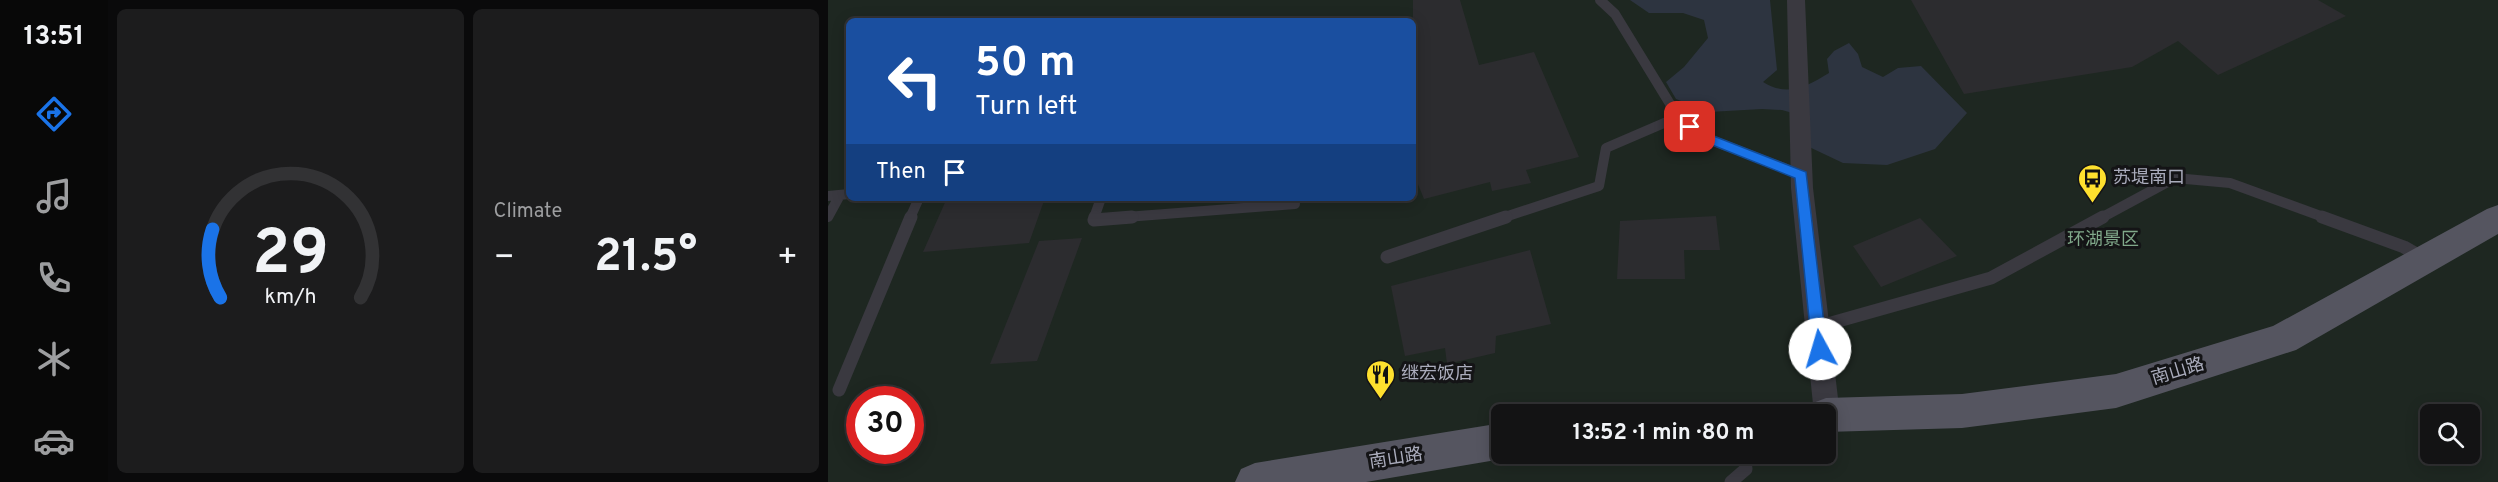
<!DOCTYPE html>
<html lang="en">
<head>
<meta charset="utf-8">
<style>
  :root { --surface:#131314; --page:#1c1c1d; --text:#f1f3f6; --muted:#9d9ea0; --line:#323234; --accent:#1a73e8 }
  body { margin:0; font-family:Overpass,"Noto Sans SC",sans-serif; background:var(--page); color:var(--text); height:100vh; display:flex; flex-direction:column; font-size:22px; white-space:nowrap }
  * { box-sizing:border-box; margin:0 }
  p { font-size:20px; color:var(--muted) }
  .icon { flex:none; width:33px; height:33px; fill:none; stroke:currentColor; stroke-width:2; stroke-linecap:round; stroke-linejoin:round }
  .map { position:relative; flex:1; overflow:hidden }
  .drawer { display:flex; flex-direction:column; gap:9px; padding:9px; background:#0a0a0b; width:720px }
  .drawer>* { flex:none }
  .top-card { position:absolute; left:18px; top:18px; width:570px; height:183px; border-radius:9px; box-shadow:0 3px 15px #0003,0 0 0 2px var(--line); background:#1a4fa0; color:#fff; overflow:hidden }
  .controls { position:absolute; left:1592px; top:404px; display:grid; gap:12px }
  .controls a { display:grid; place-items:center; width:60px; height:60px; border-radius:9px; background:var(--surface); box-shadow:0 3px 15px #0003,0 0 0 2px var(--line); font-size:30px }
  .speed { position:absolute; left:18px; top:386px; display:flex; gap:12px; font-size:30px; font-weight:700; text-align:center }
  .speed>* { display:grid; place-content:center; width:78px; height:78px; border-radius:50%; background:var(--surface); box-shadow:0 3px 15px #0003,0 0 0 2px var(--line); line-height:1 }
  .speed .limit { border:9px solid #d22; background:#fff; color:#111 }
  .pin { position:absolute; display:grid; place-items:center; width:51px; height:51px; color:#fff; margin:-26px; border-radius:12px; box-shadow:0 3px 9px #0006 }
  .me { position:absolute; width:66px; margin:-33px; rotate:354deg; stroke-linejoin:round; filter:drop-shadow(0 0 4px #0008) }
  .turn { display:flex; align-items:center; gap:21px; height:126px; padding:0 30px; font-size:27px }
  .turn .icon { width:78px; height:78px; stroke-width:2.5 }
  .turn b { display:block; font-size:42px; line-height:51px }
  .then { display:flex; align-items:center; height:57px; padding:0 30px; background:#0003; gap:12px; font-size:22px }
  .big { font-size:45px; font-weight:700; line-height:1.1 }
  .drawer .card { flex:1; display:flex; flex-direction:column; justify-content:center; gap:9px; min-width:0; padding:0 21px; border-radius:9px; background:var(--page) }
  .drawer .dial { align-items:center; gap:0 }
  .dial svg { height:156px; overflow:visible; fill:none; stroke:var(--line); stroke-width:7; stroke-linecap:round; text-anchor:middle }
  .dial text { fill:var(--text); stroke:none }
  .heat { display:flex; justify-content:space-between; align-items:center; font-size:33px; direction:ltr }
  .drawer .tiles { flex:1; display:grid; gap:9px; grid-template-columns:repeat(2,1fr) }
  .trip { position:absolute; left:663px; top:404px; width:345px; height:60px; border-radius:9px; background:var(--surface); box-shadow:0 3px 15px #0003,0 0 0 2px var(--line); font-weight:700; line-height:60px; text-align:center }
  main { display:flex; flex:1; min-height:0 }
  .tabs { display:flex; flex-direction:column; width:108px; justify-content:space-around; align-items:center; background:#080808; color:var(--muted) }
  .tabs .icon { width:42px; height:42px }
  .tabs .current { color:var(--accent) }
  .tabs b { font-size:27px; color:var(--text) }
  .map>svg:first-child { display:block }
  .green { fill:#1e2721; fill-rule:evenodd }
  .water { fill:#2d3440 }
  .building { fill:#2c2c2f }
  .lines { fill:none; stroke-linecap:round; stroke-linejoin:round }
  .lane-far1 { stroke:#3a3940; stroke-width:10 }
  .lane { stroke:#3a3940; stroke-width:13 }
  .street { fill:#3a3940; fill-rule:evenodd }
  .primary { fill:#555560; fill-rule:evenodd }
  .route { fill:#1a73e8; stroke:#114b97; stroke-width:1.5 }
  .labels { text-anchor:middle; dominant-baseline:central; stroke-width:6; stroke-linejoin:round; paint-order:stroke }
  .poi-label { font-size:18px; fill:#aaacbc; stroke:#141416; text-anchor:start }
  .park-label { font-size:18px; fill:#80a88a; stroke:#141416 }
  .street-label { font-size:18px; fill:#aaacbc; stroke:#141416 }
</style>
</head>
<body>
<main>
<nav class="tabs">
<b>13:51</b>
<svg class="icon current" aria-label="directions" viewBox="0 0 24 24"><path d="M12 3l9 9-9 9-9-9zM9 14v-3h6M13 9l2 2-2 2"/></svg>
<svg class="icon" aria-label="music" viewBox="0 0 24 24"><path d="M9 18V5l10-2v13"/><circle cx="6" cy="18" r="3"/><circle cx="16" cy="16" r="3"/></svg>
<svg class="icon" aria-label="phone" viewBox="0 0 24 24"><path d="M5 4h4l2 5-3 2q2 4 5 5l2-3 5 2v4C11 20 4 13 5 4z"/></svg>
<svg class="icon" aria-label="climate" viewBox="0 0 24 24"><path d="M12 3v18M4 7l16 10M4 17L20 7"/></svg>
<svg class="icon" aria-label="car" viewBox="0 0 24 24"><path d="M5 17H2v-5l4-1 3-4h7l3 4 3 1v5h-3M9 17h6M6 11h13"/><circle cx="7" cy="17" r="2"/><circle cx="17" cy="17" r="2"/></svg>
</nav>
<section class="drawer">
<div class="tiles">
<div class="card dial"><svg viewBox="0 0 100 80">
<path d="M14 69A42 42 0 1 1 86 69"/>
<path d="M14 69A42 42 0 0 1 10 34" stroke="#1a73e8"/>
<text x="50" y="56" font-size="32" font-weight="700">29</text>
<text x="50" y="72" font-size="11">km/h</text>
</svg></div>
<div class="card"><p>Climate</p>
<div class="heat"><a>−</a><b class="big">21.5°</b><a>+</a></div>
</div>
</div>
</section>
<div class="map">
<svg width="1670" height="482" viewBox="0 0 1670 482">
  <rect width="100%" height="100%" fill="#19191b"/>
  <path class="green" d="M0,0h1670v482h-1670zM21,21h564v177h-564zM32,399h50v51h-50zM674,414h324v39h-324zM1602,414h39v39h-39z"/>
  <path class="water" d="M802,0h140l7,70 -14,12c24,15 43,5 66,-9l-2,-14 7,-8 15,-8 9,11 4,13 21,10 15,-9 23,-2 46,47 -32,36 -48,16 -44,-2 -38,-18 -2,-29 -21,-6 -20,-1 -53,3 -33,-13 -10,-17 18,-15 24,-29 -4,-18 -21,-7h-34z"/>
  <path class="building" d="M585,0h47l19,65 55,-13 45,105 -53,13 5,13 -39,8 -2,-9 -66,17 -11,-27z
    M1083,0h407l28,16 -128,59 -40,-34 -46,26 -168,27z
    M119,198h98l-16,45 -106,9z
    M888,216l4,34h-36l1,29h-68l3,-58z
    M1092,218l37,38 -76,31 -28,-41z
    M254,238l-45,123 -47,3 49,-123z
    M702,250l21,74 -55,12 -1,17 -48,11 -2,-16 -40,8 -14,-70z"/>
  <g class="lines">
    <path class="lane-far1" d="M772,0l15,14 63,103 23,19 101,39
      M0,196l21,-2
      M0,217l12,-22
      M82,218l9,-20
      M266,218l7,-20
      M285,218l182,-14
      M674,218l97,-32 7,-38 72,-31
      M1273,218l74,-40 55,5 96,35"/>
    <path class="lane" d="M267,217l-1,3 38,-3
      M1494,217l82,30 19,11
      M559,257l119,-40
      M989,327l174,-49 112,-61
      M11,390l72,-173
      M903,482l15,-13 -2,-16"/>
    <path class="street" d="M959,0h18l8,188 27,227 -4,8 -9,4 -1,-13h-12l-23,-226z"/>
    <path class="primary" d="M1670,205v29l-202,116 -180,58 -154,20 -136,4v-18h-18l5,-11 13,-5 136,-4 154,-20 157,-48 214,-117z
      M674,423v30h14l-14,6 -136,23h-131l6,-13 14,-6z"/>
  </g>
  <path class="route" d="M862,122l16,11 100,39 21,177 -2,5h-11l-2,-5 -17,-171 -98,-39 -13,-12z"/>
  <defs>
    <symbol id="bus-pin" viewBox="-11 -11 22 30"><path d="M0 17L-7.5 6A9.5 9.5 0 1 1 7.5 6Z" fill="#fee02e" stroke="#141416"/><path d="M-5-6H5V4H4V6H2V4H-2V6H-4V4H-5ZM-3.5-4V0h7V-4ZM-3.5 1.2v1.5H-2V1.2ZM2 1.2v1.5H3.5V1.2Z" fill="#111"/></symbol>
    <symbol id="restaurant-pin" viewBox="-11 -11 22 30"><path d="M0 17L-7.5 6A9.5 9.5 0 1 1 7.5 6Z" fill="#fee02e" stroke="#141416"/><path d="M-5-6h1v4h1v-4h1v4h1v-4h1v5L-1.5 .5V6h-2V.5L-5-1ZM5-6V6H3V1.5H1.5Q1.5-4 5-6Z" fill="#111"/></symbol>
  </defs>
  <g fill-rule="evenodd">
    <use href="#bus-pin" x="1248" y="162" width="33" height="45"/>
    <use href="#restaurant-pin" x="536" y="358" width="33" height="45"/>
  </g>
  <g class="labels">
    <g class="poi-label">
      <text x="1285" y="178">苏堤南口</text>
      <text x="573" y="374">继宏饭店</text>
    </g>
    <g class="park-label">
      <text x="1275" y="240">环湖景区</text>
    </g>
    <g class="street-label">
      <text transform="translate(1350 372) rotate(-17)">南山路</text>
      <text transform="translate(568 459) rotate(-9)">南山路</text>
    </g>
  </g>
</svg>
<div class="controls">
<a><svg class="icon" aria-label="search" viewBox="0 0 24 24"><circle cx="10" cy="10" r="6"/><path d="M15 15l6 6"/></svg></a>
</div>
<div class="speed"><div class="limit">30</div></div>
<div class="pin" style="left:862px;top:127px;background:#d93025"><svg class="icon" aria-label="arrive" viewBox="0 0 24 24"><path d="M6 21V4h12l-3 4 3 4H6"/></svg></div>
<svg class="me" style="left:992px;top:349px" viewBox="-20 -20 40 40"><circle r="19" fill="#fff"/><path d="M0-13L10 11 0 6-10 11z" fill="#1a73e8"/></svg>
<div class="trip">13:52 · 1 min · 80 m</div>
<div class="top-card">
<div class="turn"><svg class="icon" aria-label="left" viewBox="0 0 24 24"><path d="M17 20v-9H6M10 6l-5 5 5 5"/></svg><div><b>50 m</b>Turn left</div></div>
<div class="then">Then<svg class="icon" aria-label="arrive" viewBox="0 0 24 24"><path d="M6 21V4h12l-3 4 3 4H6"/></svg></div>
</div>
</div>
</main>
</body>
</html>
